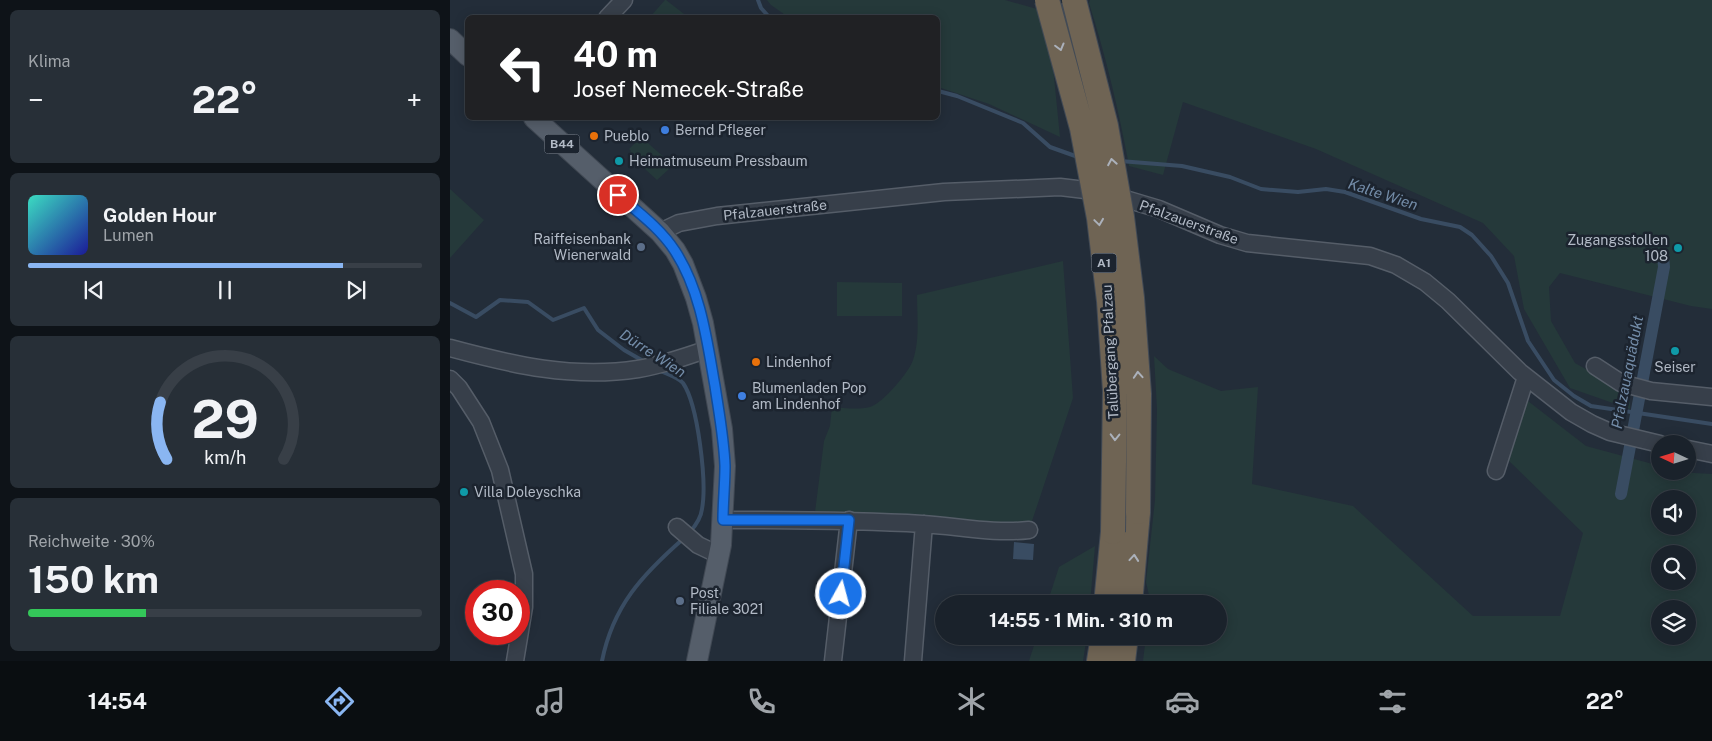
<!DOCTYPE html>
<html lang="de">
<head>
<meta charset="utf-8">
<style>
  :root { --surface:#1a222b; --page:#272f37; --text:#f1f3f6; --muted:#9fa4a9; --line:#383f47; --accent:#8ab6f2 }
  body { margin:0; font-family:"Public Sans",sans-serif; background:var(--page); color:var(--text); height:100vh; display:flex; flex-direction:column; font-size:19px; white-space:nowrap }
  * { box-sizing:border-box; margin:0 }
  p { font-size:16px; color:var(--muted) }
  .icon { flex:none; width:28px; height:28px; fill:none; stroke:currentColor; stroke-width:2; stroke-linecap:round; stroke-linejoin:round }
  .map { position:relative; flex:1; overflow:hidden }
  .details { display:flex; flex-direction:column; gap:10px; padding:10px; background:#0e1318; width:450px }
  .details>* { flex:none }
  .guide { position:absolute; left:15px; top:15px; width:475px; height:105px; border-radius:8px; box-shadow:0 2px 12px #0003,0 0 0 1px var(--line); background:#202124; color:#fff; overflow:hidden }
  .needle { width:32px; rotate:274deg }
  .fabs { position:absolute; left:1201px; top:435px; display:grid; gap:10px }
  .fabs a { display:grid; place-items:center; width:45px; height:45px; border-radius:50%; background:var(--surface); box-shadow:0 2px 12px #0003,0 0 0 1px var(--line); font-size:25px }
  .speed { position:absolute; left:15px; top:580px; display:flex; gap:10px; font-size:25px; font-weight:700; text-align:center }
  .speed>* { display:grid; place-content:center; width:65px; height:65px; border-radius:50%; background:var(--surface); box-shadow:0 2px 12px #0003,0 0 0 1px var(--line); line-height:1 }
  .speed .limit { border:8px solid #d22; background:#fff; color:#111 }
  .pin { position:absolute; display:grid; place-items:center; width:42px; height:42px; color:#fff; margin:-21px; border:2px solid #fff; border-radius:50%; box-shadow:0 1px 5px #0007 }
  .me { position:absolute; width:55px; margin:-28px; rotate:7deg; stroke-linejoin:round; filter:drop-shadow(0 0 4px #0008) }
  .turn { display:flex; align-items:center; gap:18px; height:105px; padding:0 25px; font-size:22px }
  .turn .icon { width:65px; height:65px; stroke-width:2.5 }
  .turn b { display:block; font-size:35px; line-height:42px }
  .big { font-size:38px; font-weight:700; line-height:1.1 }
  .details .card { flex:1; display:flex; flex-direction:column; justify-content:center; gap:8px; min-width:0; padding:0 18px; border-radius:8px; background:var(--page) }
  .details .dial { align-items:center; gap:0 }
  .dial svg { height:130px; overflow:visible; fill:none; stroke:var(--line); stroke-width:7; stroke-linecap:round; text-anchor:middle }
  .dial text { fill:var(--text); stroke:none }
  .song { display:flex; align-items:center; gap:15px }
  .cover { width:60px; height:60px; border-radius:8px; background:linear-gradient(135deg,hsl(170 70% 55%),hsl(240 70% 35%)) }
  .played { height:5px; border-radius:2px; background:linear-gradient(90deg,var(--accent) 80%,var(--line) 80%) }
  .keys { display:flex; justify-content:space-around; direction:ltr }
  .heat { display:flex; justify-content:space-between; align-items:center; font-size:28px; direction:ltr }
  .charge { height:8px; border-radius:4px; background:linear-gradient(90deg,#34c759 30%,var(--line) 0) }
  .trip { position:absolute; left:485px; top:595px; width:292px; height:50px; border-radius:25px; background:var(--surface); box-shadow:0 2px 12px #0003,0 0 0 1px var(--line); font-weight:700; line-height:50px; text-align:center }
  .dock { display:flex; height:80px; justify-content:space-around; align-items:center; background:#0a0e11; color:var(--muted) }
  .dock .icon { width:35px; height:35px }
  .dock .current { color:var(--accent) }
  .dock b { font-size:22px; color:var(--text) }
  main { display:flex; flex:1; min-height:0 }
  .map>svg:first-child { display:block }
  .green { fill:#25393a; fill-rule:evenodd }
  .water { fill:#394c62 }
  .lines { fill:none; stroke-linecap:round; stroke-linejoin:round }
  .stream { stroke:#394c62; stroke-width:4 }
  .canal { stroke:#394c62; stroke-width:12 }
  .minor-casing { stroke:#555d68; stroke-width:19 }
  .major-casing { stroke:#404853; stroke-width:22 }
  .highway-casing { stroke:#424a55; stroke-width:26 }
  .minor { stroke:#373f4a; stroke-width:16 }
  .major { stroke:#555e6a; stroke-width:20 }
  .highway { stroke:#6f6454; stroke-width:24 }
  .highway-bridge-casing { stroke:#424a55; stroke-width:26; stroke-linecap:butt }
  .highway-bridge { stroke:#6f6454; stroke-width:24 }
  .oneway { stroke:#abb1bb }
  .route-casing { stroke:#114b97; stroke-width:12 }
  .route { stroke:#1a73e8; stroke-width:9 }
  .shop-dot { fill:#3f7fe0; stroke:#1c242f; stroke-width:2 }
  .food-dot { fill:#e8710a; stroke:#1c242f; stroke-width:2 }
  .culture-dot { fill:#0f9aa8; stroke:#1c242f; stroke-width:2 }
  .service-dot { fill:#5c6f8a; stroke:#1c242f; stroke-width:2 }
  .labels { text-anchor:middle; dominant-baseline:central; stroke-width:5; stroke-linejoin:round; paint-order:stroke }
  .shield { fill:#1c242f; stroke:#858d99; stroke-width:1 }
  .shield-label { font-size:12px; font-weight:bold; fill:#b2bac6 }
  .poi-label { font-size:14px; fill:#b2bac6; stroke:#1c242f; text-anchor:start }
  .street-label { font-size:14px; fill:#b2bac6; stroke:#1c242f }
  .water-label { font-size:15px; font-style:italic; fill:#738ca8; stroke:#1c242f }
</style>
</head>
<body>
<main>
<section class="details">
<div class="card"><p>Klima</p>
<div class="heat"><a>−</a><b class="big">22°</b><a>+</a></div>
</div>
<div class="card">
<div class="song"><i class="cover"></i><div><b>Golden Hour</b><p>Lumen</p></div></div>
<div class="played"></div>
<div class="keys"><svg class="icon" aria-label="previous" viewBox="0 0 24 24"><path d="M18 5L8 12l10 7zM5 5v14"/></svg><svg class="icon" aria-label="pause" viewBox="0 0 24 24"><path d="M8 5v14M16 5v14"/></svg><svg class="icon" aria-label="next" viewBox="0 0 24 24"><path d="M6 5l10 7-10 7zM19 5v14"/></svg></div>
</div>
<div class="card dial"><svg viewBox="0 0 100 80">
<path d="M14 69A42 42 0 1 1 86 69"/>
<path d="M14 69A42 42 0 0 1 10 34" stroke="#8ab6f2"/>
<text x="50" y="56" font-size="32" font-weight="700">29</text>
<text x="50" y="72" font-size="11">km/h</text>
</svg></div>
<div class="card"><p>Reichweite · 30%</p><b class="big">150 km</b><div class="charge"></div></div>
</section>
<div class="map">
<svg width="1262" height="661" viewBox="0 0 1262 661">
  <rect width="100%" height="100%" fill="#232d39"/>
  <path class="green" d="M215,0h1l22,17h-38z
    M317,0h238l32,9 16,58 7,70 -71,-33 -51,-17v-69l-150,-1 -17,-12z
    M640,0h622v309l-21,-3 -131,-33 -11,14 2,34 24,42 55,31v15l-60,-21 -46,-79 -10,-53 -31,-33 -167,-74 -133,-47 -20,73 -34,-9c-10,-55 -23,-109 -40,-163z
    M191,137l25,22 3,10 -12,11 -12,-11v-4l-3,-2h-5l-8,-10 2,-2 -2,-2z
    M0,189l34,31 -34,38z
    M613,261l10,137 -44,132 -215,-10 10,-79 6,-15 2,-19c12,1 26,3 38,0 12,-3 40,-36 43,-47 7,-21 4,-44 4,-65z
    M387,282l65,1v33h-65z
    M704,356l14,13 53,22 37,-4 -6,97 101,22 120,110h87l23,-83 -75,-73 20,-59 58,45 74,20v5l52,3v187h-569l3,-25h73v-32h-68l-5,-22 9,-82 2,-91zM1210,499h28v27h-28zM1210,554h28v27h-28zM1210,609h28v27h-28z
    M645,546l-5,58h-43l12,-37z
    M587,636h50l-4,25h-54z"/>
  <path class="water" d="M564,542l20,2 -1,16 -20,-1z"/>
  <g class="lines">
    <path class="stream" d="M308,0l3,8 9,10
      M488,91l19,5 66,27 27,24 28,10
      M670,161l62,5 48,11 31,12 37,3 28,-3 19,3 76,27 39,8 12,8 19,21 17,27 20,58 26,39 20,16 17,10 121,18
      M0,303l26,14 24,-17 28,2 25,18 31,-12 14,22 26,20 21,12
      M209,370c7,4 19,7 24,13 15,22 24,99 19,126 -1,9 -6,16 -12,23
      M152,661c11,-55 40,-86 81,-122"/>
    <path class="canal" d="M1171,494l43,-227 -1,-11"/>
    <defs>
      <path id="minor" d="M157,18l17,-18
        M210,232l19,-9 38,-7 227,-24 116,-5 42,5 57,17 61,26 27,8 123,13 26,9 29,17 23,19 72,71 51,40 21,12 18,8 50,12
        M0,348c63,17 123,31 188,21 24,-4 47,-12 70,-20
        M1145,366l26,17 30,8 61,6
        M0,379l9,9 22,34 19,48 24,104v33l-9,54
        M1238,449l24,5
        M1046,471l30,-94
        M273,520c66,0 132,0 199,4 36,2 71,10 107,6
        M227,527l21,18 21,10
        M383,661l16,-141
        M463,661l11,-137"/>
      <path id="major" d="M0,39l18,17
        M84,118l126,114 15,18 8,14 13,34 7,25 19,106 3,37 -4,79 -24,116"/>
      <path id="highway" d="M656,604l7,-72
        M680,604l8,-92
        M649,661l4,-25
        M673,661l3,-25"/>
    </defs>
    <use href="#minor" class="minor-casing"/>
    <use href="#major" class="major-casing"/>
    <use href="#highway" class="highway-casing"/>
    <use href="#minor" class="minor"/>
    <use href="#major" class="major"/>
    <use href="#highway" class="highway"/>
    <defs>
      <path id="highway-bridge" d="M597,0l35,128 17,90 10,83 6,90 -2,141
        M624,0l32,126 16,91 10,81 7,96 -1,118"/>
    </defs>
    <use href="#highway-bridge" class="highway-bridge-casing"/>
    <use href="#highway-bridge" class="highway-bridge"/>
  </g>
  <defs><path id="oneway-chevron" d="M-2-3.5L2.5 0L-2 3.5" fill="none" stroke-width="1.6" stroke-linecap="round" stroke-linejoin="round" transform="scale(1.25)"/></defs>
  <g class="oneway">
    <use href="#oneway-chevron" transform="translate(610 47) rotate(75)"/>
    <use href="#oneway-chevron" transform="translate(662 162) rotate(-100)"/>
    <use href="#oneway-chevron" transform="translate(649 222) rotate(82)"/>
    <use href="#oneway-chevron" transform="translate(688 375) rotate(-94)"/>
    <use href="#oneway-chevron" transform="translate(665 437) rotate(91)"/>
    <use href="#oneway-chevron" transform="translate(684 558) rotate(-85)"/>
  </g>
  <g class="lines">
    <defs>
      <path id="route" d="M168,195c20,17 43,34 57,56 26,40 32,90 40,135 4,27 9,53 10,80 0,18 -2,36 -2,54h126l-8,74"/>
    </defs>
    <use href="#route" class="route-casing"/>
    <use href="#route" class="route"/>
  </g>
  <g class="shop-dot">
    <circle cx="215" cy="130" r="5"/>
    <circle cx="292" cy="396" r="5"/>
  </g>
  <g class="food-dot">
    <circle cx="144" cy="136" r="5"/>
    <circle cx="306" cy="362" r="5"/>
  </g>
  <g class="culture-dot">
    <circle cx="169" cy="161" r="5"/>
    <circle cx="1228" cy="248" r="5"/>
    <circle cx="1225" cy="351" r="5"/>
    <circle cx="14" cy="492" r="5"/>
  </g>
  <g class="service-dot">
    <circle cx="191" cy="247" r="5"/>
    <circle cx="230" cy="601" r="5"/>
  </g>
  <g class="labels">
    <g class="shield">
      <rect x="94.5" y="134.5" width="35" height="19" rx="4"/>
      <rect x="641.5" y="253.5" width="25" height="19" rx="4"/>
    </g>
    <g class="shield-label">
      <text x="112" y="144">B44</text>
      <text x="654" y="263">A1</text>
    </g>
    <g class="poi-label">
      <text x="225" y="130">Bernd Pfleger</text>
      <text x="154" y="136">Pueblo</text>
      <text x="179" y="161">Heimatmuseum Pressbaum</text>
      <text x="181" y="239" text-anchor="end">Raiffeisenbank<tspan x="181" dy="16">Wienerwald</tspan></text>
      <text x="1218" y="240" text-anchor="end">Zugangsstollen<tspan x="1218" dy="16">108</tspan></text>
      <text x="316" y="362">Lindenhof</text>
      <text x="1225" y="367" text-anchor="middle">Seiser</text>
      <text x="302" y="388">Blumenladen Pop<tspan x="302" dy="16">am Lindenhof</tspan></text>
      <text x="24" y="492">Villa Doleyschka</text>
      <text x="240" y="593">Post<tspan x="240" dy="16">Filiale 3021</tspan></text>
    </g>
    <g class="street-label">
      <text transform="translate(325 210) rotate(-6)">Pfalzauerstraße</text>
      <text transform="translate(739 222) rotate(20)">Pfalzauerstraße</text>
      <text transform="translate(660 352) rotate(-93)">Talübergang Pfalzau</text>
    </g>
    <g class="water-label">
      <text transform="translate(933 194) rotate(18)">Kalte Wien</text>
      <text transform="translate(203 353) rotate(33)">Dürre Wien</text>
      <text transform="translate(1177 372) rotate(-79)">Pfalzauaquädukt</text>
    </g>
  </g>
</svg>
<div class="fabs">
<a><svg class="needle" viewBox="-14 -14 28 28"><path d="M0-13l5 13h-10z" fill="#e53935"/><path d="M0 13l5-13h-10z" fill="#9fa4a9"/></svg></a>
<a><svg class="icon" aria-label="sound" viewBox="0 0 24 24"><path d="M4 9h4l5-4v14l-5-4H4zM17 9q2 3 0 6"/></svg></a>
<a><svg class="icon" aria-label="search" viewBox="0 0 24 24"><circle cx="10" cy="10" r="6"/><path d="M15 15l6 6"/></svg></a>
<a><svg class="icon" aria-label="layers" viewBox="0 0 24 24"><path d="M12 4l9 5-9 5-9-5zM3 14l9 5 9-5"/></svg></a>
</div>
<div class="speed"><div class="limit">30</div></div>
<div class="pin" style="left:168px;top:195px;background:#d93025"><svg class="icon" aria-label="arrive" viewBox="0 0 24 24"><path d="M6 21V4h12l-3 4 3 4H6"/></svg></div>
<svg class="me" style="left:391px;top:594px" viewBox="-20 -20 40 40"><circle r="17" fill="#1a73e8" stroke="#fff" stroke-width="3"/><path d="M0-11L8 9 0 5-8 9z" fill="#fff"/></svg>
<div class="trip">14:55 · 1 Min. · 310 m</div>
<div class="guide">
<div class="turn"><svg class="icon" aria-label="left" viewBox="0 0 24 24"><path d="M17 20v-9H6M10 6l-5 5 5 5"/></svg><div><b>40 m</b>Josef Nemecek-Straße</div></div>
</div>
</div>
</main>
<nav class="dock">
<b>14:54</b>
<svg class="icon current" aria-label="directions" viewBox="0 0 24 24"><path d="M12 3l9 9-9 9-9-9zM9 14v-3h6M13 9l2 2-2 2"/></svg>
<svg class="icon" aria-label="music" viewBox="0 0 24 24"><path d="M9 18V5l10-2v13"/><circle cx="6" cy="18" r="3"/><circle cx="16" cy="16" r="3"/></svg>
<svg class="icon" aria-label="phone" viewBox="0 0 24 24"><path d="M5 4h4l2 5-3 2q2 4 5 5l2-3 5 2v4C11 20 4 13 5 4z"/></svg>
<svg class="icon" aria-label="climate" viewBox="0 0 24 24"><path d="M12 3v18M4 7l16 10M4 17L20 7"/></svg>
<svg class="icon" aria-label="car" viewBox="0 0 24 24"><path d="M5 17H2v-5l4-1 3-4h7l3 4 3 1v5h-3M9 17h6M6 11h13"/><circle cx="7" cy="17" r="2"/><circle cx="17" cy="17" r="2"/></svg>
<svg class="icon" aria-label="filters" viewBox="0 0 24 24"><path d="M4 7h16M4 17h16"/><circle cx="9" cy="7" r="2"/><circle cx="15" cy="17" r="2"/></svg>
<b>22°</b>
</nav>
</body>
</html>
